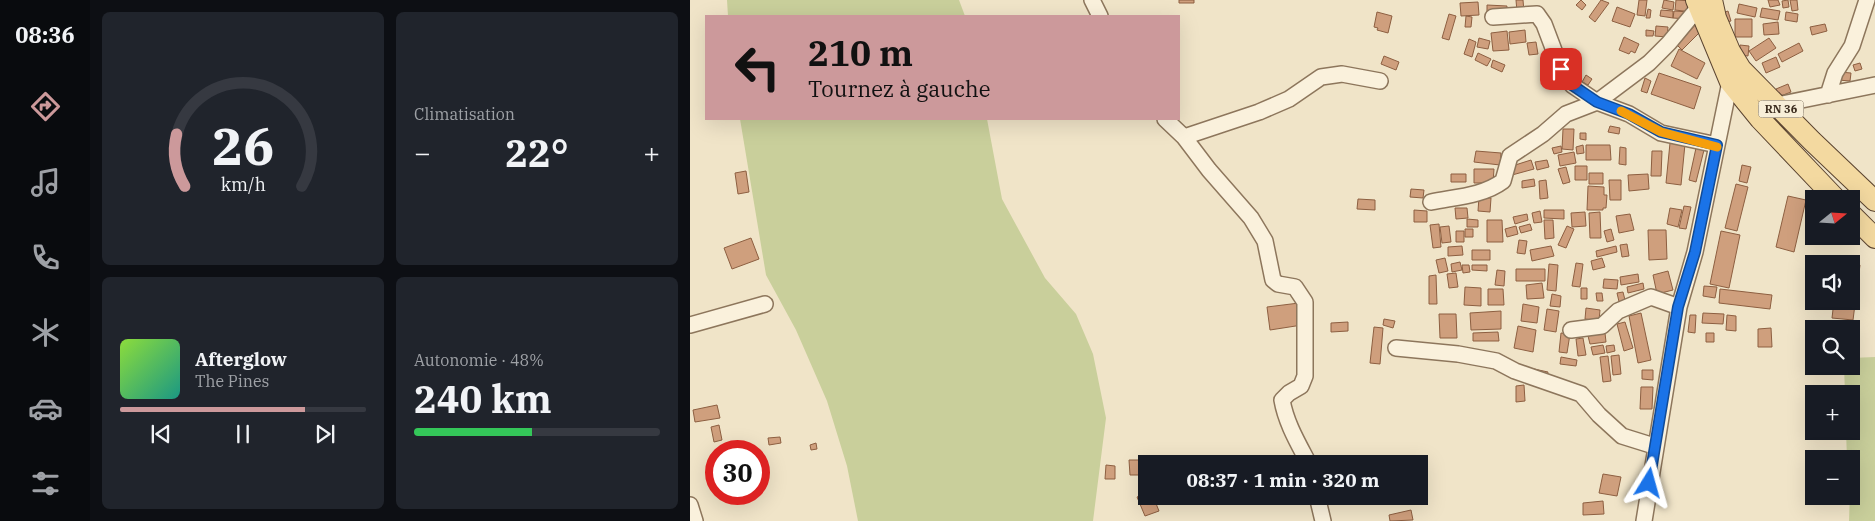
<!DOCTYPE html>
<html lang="fr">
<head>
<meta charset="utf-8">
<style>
  :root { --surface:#171b24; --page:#20242c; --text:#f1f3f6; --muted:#9ea1a6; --line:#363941; --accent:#cc999b }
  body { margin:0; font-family:"IBM Plex Serif",serif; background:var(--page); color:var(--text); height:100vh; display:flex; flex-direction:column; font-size:19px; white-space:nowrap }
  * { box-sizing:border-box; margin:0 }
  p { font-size:16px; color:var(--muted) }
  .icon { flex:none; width:28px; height:28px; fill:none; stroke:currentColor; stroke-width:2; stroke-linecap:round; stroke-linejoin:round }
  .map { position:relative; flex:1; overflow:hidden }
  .drawer { display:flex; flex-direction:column; gap:12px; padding:12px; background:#0d0f14; width:600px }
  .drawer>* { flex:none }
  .hud { position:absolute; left:15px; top:15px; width:475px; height:105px; border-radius:0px; box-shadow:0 5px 20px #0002; background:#cc999b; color:#111; overflow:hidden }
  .needle { width:32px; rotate:72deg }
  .tools { position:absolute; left:1115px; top:190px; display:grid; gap:10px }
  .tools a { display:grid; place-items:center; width:55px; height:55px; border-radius:0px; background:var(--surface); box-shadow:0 5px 20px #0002; font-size:25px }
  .speed { position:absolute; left:15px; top:440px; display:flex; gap:10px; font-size:25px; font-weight:700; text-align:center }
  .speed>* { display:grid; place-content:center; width:65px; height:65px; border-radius:50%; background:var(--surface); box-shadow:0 5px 20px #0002; line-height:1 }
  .speed .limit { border:8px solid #d22; background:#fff; color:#111 }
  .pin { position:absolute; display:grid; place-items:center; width:42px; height:42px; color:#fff; margin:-21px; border-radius:10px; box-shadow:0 2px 8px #0006 }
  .me { position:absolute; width:55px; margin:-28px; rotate:8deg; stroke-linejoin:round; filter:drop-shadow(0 0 4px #0008) }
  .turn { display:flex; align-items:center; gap:18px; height:105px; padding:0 20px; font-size:22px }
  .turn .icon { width:65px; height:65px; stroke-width:2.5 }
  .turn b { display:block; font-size:35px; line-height:42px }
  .big { font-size:38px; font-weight:700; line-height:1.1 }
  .drawer .widget { flex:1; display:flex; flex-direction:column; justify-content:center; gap:8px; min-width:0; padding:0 18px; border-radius:8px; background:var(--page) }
  .drawer .dial { align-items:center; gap:0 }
  .dial svg { height:130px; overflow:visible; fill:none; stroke:var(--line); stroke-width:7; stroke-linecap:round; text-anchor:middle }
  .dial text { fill:var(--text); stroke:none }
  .song { display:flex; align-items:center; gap:15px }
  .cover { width:60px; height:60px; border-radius:8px; background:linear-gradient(135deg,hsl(90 70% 55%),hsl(170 70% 35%)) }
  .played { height:5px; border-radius:2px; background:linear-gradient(90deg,var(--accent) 75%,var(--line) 75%) }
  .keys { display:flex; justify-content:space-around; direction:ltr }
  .heat { display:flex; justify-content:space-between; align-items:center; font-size:28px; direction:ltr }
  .charge { height:8px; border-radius:4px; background:linear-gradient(90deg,#34c759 48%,var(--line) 0) }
  .drawer .tiles { flex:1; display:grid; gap:12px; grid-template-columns:repeat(2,1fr) }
  .trip { position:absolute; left:448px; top:455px; width:290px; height:50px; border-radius:0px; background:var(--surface); box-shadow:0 5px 20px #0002; font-weight:700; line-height:50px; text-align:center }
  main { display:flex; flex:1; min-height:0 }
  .dock { display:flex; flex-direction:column; width:90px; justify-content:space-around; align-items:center; background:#090b0e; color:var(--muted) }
  .dock .icon { width:35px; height:35px }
  .dock .current { color:var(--accent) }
  .dock b { font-size:22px; color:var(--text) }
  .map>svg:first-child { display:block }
  .green { fill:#c9cf9b }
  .building { fill:#cf9f7d; stroke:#8d5f41 }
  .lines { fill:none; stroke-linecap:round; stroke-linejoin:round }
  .minor-casing { stroke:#8d765c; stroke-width:18 }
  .major-casing { stroke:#5b4430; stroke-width:22 }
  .minor { stroke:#faf1dc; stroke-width:15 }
  .major { stroke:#f3d9a0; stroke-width:20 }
  .route-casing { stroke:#114b97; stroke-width:12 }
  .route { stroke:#1a73e8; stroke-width:9 }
  .slow { stroke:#f59e0b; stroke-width:9 }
  .labels { text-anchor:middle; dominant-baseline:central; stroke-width:5; stroke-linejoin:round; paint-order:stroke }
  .shield { fill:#f7eed8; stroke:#756857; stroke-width:1 }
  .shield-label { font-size:11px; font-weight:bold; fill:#3d2e20 }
</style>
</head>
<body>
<main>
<nav class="dock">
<b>08:36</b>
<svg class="icon current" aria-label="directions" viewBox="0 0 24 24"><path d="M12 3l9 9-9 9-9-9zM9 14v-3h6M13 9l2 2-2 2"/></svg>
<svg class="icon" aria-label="music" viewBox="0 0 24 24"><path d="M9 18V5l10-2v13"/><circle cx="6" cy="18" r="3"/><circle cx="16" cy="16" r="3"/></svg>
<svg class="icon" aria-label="phone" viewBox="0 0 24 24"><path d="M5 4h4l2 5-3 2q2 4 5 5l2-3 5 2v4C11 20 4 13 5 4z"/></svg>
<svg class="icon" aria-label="climate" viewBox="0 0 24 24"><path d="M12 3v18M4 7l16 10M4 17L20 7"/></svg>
<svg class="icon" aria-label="car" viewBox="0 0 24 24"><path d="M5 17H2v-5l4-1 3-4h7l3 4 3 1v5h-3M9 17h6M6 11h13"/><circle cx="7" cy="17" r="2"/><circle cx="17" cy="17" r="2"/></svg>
<svg class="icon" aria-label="filters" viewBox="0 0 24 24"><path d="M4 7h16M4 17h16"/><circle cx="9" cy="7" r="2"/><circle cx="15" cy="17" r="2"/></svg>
</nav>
<section class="drawer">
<div class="tiles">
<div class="widget dial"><svg viewBox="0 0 100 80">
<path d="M14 69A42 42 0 1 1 86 69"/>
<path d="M14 69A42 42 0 0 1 9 37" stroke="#cc999b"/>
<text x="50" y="56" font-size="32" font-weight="700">26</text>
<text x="50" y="72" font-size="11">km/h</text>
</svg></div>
<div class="widget"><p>Climatisation</p>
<div class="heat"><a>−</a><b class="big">22°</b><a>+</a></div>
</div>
<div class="widget">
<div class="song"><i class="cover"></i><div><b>Afterglow</b><p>The Pines</p></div></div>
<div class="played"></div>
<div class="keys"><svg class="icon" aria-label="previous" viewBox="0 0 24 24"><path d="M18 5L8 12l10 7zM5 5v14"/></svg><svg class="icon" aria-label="pause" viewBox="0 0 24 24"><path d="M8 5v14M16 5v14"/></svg><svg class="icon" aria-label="next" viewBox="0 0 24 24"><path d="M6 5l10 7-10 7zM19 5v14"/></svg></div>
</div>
<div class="widget"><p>Autonomie · 48%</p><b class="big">240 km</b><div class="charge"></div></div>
</div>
</section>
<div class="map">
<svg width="1185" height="521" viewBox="0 0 1185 521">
  <rect width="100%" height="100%" fill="#f0e4c8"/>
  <path class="green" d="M37,0h232l6,16h-237z
    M50,119h247l15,80 43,79 31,36 17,40 13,64 -13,103h-235l-11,-55 -20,-65 -31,-71 -30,-55z
    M1185,357v164h-26l2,-62h-4l-1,-28h5v-37h-6l-1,-28h7v-8z"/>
  <path class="building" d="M489,0h15v3h-15z
    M826,0h7l1,12h-7z
    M891,0l5,5 -4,5 -6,-5z
    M911,0l8,3 -14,19 -6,-5z
    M949,0h8l-2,16 -8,-1z
    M974,0l10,2 -1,8 -11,-2z
    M986,0l17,1 -1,11 -17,-2z
    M1078,0h10l2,5 -10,2z
    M1098,0l1,7 -6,1 -1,-7z
    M1100,0h7l1,10 -6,1z
    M788,2l1,13 -18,1 -1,-13z
    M1049,4l18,4 -2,9 -18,-4z
    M797,5l20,1 -1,8 -19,-2z
    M927,7l18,7 -5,13 -18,-6z
    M1072,8l18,3 -2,9 -18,-3z
    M958,9l3,1 -1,8h-4z
    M971,10l12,1v7l-13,-2z
    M984,11l15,1 -1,7 -15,-1z
    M1038,11l3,10 -8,2 -3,-9z
    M687,12l15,4 -4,17 -11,-3 1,-2 -4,-1z
    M1096,12l12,2 -1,8 -12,-2z
    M759,14l7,2 -7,24 -7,-2z
    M776,16l6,1 -1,10h-6z
    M1045,19h17v18h-17z
    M1008,22l6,6 -22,22 -5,-5z
    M1088,22l1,12 -15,1 -1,-11z
    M1135,24l2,7 -15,4 -2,-8z
    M966,26l12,1 -1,10 -12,-1z
    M835,30l1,12 -16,2 -1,-12z
    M956,30l8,1 -1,5h-7z
    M817,31l2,19 -16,1 -2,-18z
    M934,37l15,7 -4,9 -4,-2 -2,3 -10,-4z
    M789,38l11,3 -2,8 -11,-2z
    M1079,38l7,10 -20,13 -7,-10z
    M779,39l7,3 -4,15 -8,-3z
    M846,42l2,12 -9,1 -2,-12z
    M1109,43l4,8 -21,11 -4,-8z
    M1050,45l9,1 -1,10 -9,-1z
    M989,49l26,14 -8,16 -26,-13z
    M788,53l13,6 -4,7 -12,-6z
    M694,56l15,6 -3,8 -15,-6z
    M1086,57l4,10 -14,6 -4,-10z
    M803,60l12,5 -3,7 -11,-5z
    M1170,63l2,6 -7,2 -2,-6z
    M1149,72l12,1 -1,8 -12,-1z
    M969,73l42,14 -7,22 -43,-15z
    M896,75l6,4 -4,6 -6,-3z
    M955,78l6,3 -4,12 -6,-2z
    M1098,84l3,8 -13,5 -2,-8z
    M920,126l10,2 -1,6 -11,-2z
    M873,129h11l-1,21 -11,-1z
    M890,133h6v7l-6,-1z
    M980,143l15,1 -4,41 -15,-2z
    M893,145l1,8 -7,1 -1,-7z
    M896,145h24l1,15h-25z
    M871,146l1,6 -8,2 -2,-6z
    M930,147l6,1v17l-7,-1z
    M1006,148l8,2 -8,32 -7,-2z
    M786,151l25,2 -1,12 -26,-3z
    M962,151h10l-1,25h-10z
    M884,152l2,11 -16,3 -2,-11z
    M841,160l3,9 -22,6 -3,-8z
    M857,160l2,7 -12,3 -2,-8z
    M1052,165l9,2 -4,16 -8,-2z
    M885,166h12v14h-12z
    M876,167l4,15 -7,2 -5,-15z
    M784,169h20l-1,14h-19z
    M56,171l3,21 -11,2 -3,-21z
    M899,173h14v11h-14z
    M761,174h15v8h-15z
    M958,174l1,15 -20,2 -1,-16z
    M844,179l1,7 -13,2v-7z
    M856,180l2,18 -8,1 -1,-18z
    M919,180h12v20h-11z
    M1046,184l12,3 -11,44 -12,-3z
    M898,186l16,1v8h3l-1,13h-3v2h-16z
    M721,189l13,1 -1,8 -13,-1z
    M1098,196l18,4 -12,52 -18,-5z
    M789,197l12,1 -1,14 -12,-1z
    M668,199l17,1v10l-18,-1z
    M994,206l7,1 -5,22 -7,-1z
    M765,208h12l1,10 -12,1z
    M980,208l12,2 -4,17 -11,-3z
    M724,210l13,1v11h-13z
    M854,210h20v9l-20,-1z
    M850,211l2,11 -8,1 -2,-10z
    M895,212l1,14 -14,1 -1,-14z
    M910,212l1,26h-11l-1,-25z
    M837,214l1,6 -13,4 -2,-7z
    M940,214l4,16 -15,3 -3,-17z
    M777,219l11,1v7h-11z
    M797,220h15l1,22h-16z
    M854,220h9l1,18 -9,1z
    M749,224l2,23 -8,1 -3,-23z
    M840,224l2,6 -11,3 -2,-6z
    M759,226l2,16 -9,1 -2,-16z
    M826,226l2,8 -11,3 -2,-8z
    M877,226l7,3 -8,19 -8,-3z
    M775,229h8v8h-8z
    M921,229l3,11 -7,2 -3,-11z
    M958,230h18l1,29 -18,1z
    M766,231h8v11h-8z
    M1031,231l19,4 -11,53 -19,-4z
    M61,238l8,21 -27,10 -8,-21z
    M829,240l8,1 -2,13 -8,-1z
    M937,244l2,12 -7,1 -2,-12z
    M772,246l1,9 -15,1v-9z
    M861,246l3,10 -22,5 -2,-11z
    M926,246l1,6 -20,5 -1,-6z
    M782,250h18v10h-18z
    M755,258l3,13 -9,2 -3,-13z
    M912,258l3,9 -12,3 -2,-9z
    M770,262l2,8 -10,2 -1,-8z
    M886,263l7,1 -3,23 -8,-1z
    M859,264l9,1 -2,26 -9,-1z
    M1161,264l9,1 -7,55 -21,-2 2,-17h17z
    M772,265h7l1,7 -7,1z
    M782,265h15v6l-15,-1z
    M826,269h29v12h-29z
    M807,270l8,1 -1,15 -9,-1z
    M978,271l5,19 -16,4 -4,-19z
    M766,273l2,14 -9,1 -2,-14z
    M948,274l1,8 -18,3 -1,-8z
    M746,275l1,29h-8v-28z
    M914,279l14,1 -1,9 -14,-1z
    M852,283l2,15 -17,1 -1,-14z
    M953,283l1,6 -16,4 -1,-6z
    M1014,286l13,1 -2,11 -12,-2z
    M775,287l16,1v18l-17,-1z
    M891,288h6v11h-6z
    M798,289h15l1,16h-16z
    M1030,289l52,6 -2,14 -51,-6z
    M933,292l3,12 -6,2 -3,-13z
    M906,293h6l1,8h-6z
    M862,294l9,2 -1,11 -10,-1z
    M609,303l3,22 -32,5 -3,-23z
    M833,304l16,3 -2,16 -16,-2z
    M896,308l14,2 -1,11 -14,-2z
    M857,309l12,2 -3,21 -12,-2z
    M811,311v18l-30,1 -1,-17z
    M951,313l10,47 -13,3 -9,-47z
    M1013,313l21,1 -1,10 -21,-1z
    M749,314h17l1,24h-17z
    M1000,315h6l-1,18 -7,-1z
    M1037,315l9,1v15l-10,-1z
    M694,319l11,2 -2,7 -10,-3z
    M658,322v9l-17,1v-9z
    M935,322l8,26 -9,3 -7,-27z
    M828,326l18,4 -3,22 -19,-4z
    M684,327l9,1 -3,36 -10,-1z
    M1081,328l1,19h-14v-18z
    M808,332l1,9h-26v-8z
    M871,333l9,1 -3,19 -8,-1z
    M915,333l1,9 -16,2 -2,-8z
    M1016,333h8v9h-8z
    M893,338l3,17 -8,1 -2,-17z
    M913,345l2,8 -12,2 -2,-8z
    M924,345l1,6 -8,2 -1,-7z
    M929,355l2,19 -8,1 -2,-19z
    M918,356l3,25 -8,1 -3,-25z
    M871,357l16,3 -1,6 -16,-2z
    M844,369l14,3 -1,5 -14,-3z
    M952,370h11v10l-11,-1z
    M834,385l1,16 -9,1v-16z
    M951,387h12l-1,22h-12z
    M27,405l3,13 -25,4 -2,-12z
    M29,425l3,15 -8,2 -3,-15z
    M90,437l1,6 -12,2 -1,-7z
    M126,443l1,6 -6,1 -1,-5z
    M439,460h11l1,15h-11z
    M416,465l9,1v13h-10z
    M913,474l18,3 -4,19 -18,-3z
    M456,493v3h7l6,15 -14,5 -8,-19z
    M913,501l1,13 -21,1v-12z
    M721,510l2,10 -23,1 -1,-6z"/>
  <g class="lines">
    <defs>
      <path id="minor" d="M402,0l8,16
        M803,17l44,-3 7,10 17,45 11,16 25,17 32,12 32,19 56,12
        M1138,95l7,-22 17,-27 15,-46
        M1087,105l98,-20
        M475,119l19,18 25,33 42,48 14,23 8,39 5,4 17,3 10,15v74l-4,10 -12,7 -7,7c4,23 16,43 27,64
        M494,137l75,-25 30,-13 32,-22 21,-3 38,7
        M741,202c24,-5 52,-6 72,-21l7,-25 33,-22 23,-20 31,-12 52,-39 20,-20 29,-35
        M0,325l75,-21
        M881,330l31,-4 16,-15 33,-14 28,10
        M706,348l62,6 38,7 19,10 66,23 18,21 23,21 32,10
        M627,496l6,25
        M0,505l5,16
        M954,521l35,-214 16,-55 35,-170"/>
      <path id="major" d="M1006,0l34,82 30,37 76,80
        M1022,0l4,18 14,33 11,18 71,72 63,60
        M1161,214l24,24"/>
    </defs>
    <use href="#minor" class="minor-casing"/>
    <use href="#major" class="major-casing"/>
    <use href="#minor" class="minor"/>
    <use href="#major" class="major"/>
  </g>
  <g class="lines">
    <defs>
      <path id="route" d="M871,69l11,16 25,17 32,12 32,18 56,13 -22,107 -17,55 -29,176"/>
    </defs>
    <use href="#route" class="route-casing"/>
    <use href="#route" class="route"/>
    <path class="slow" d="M931,111l40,21 56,15"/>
  </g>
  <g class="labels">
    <rect class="shield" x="1068.5" y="100.5" width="45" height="17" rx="4"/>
    <g class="shield-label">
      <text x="1091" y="109">RN 36</text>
    </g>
  </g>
</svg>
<div class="tools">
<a><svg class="needle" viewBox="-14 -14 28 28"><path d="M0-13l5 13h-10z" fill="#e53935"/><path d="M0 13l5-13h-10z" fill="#9ea1a6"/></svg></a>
<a><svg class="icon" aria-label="sound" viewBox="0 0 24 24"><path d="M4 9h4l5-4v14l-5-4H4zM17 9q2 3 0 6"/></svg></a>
<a><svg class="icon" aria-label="search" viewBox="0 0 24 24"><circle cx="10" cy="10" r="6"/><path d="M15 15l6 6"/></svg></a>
<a>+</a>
<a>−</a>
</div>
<div class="speed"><div class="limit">30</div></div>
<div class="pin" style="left:871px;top:69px;background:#d93025"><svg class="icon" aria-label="arrive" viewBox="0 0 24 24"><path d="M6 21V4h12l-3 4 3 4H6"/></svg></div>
<svg class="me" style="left:959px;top:483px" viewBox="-20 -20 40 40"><path d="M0-17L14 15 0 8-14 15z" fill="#1a73e8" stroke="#fff" stroke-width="4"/></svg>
<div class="trip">08:37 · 1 min · 320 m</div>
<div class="hud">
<div class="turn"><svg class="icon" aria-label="left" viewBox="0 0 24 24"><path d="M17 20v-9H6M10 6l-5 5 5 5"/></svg><div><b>210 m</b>Tournez à gauche</div></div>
</div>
</div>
</main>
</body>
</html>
